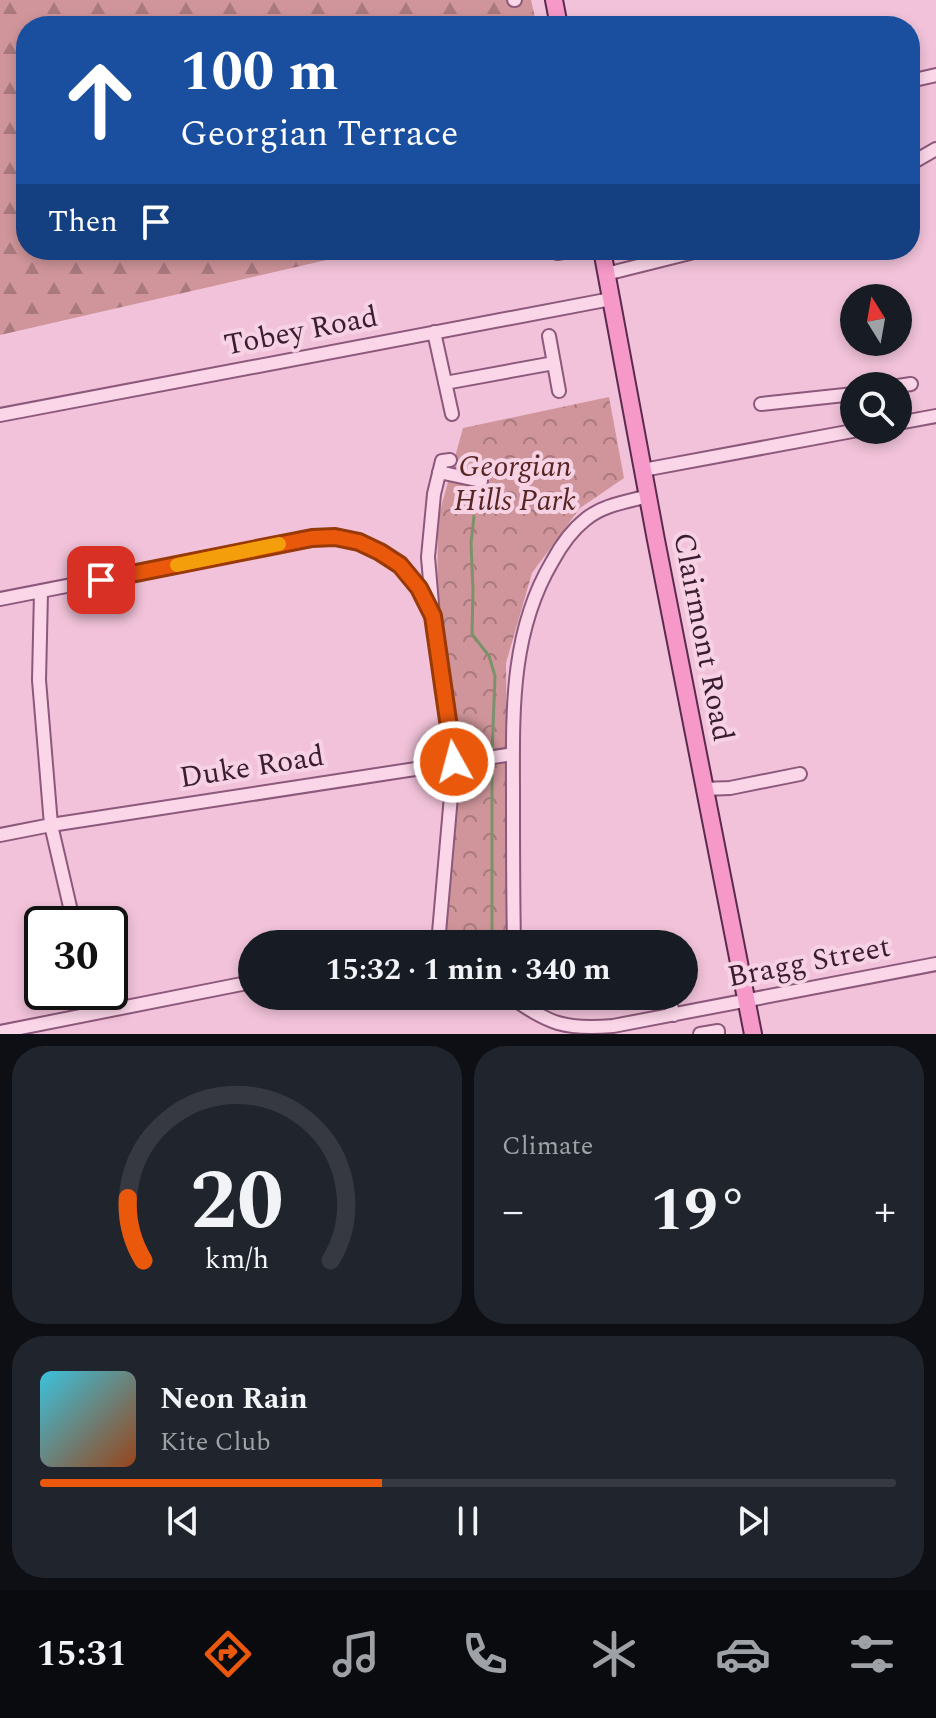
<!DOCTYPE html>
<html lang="en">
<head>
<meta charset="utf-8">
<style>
  :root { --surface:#171b24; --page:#20242c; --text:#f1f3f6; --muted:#9ea1a6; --line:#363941; --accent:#ea580c }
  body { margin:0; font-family:Spectral,serif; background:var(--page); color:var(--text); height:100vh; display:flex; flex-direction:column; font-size:30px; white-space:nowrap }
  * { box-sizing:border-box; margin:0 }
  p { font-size:26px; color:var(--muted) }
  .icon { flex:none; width:44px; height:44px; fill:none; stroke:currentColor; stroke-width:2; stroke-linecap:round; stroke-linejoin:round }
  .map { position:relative; height:1034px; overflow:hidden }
  .panel { display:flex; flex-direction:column; gap:12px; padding:12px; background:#0d0f14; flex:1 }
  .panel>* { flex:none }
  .top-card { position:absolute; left:16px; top:16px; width:904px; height:244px; border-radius:32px; box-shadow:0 4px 12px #0003; background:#1a4fa0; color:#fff; overflow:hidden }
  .needle { width:52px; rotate:349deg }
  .fabs { position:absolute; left:840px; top:284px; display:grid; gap:16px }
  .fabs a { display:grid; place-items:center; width:72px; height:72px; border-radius:50%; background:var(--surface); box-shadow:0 4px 12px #0003; font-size:40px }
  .speed { position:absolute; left:24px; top:906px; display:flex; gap:16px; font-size:40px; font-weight:700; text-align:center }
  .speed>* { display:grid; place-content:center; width:104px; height:104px; border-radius:50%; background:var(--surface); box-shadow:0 4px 12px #0003; line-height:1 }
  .speed .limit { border:4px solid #111; border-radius:12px; background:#fff; color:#111 }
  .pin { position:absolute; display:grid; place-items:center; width:68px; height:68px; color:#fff; margin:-34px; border-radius:16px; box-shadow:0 4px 12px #0006 }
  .me { position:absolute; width:88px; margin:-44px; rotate:353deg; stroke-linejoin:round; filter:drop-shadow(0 0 6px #0008) }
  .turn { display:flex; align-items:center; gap:28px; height:168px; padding:0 32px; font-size:36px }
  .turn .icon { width:104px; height:104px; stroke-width:2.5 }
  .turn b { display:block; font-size:56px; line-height:68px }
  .then { display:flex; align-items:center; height:76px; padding:0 32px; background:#0003; gap:16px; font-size:30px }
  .big { font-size:60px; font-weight:700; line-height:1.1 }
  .panel .widget { flex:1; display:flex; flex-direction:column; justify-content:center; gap:12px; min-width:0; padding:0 28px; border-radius:32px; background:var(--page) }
  .panel .dial { align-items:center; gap:0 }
  .dial svg { height:208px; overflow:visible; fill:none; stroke:var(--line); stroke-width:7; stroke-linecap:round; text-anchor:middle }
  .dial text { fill:var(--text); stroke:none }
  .song { display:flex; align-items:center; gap:24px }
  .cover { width:96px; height:96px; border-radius:12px; background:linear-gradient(135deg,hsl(190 70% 55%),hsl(20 70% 35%)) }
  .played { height:8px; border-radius:4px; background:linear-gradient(90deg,var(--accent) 40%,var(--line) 40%) }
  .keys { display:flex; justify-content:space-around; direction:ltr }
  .heat { display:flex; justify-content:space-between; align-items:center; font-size:44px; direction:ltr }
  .panel .tiles { flex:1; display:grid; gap:12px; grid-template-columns:1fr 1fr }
  .widget:last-child { grid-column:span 2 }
  .trip { position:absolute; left:238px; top:930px; width:460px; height:80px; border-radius:40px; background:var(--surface); box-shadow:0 4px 12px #0003; font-weight:700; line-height:80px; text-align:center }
  .tab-bar { display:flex; height:128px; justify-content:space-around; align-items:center; background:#090b0e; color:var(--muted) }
  .tab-bar .icon { width:56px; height:56px }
  .tab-bar .active { color:var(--accent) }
  .tab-bar b { font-size:36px; color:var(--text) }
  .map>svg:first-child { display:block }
  .forest { fill:url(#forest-firs) }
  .park { fill:url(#park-crowns) }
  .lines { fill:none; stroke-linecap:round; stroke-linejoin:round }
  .stream { stroke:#7c926b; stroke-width:3 }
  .minor-casing { stroke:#8c587b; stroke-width:16 }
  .major-casing { stroke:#592c4d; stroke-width:20 }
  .minor { stroke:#fbd6e8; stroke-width:12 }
  .major { stroke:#f698c8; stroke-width:16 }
  .route-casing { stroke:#983908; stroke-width:20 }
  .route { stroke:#ea580c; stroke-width:14 }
  .slow { stroke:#f59e0b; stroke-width:14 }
  .labels { text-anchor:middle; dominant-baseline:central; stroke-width:8; stroke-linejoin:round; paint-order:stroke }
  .street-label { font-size:30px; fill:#3a1d32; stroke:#f7d2e4 }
  .park-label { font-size:30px; font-style:italic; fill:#582522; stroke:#f7d2e4 }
</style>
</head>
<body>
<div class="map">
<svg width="936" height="1034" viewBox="0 0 936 1034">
  <defs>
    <pattern id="forest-firs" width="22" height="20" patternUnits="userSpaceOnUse" patternTransform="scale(2)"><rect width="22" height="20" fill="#cf959a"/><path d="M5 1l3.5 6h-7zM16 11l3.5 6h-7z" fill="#a9797e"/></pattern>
    <pattern id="park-crowns" width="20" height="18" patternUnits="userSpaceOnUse" patternTransform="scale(2)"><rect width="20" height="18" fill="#cf959a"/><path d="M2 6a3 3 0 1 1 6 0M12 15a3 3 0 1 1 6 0" fill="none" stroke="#a9797e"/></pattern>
  </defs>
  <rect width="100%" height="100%" fill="#f1c2d9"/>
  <path class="forest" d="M0,0h531l6,26h-511v224h344l-370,85z"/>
  <path class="park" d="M609,397l15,81 -44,30 -48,65 -26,90 2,281h-63l14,-177 -22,-162 1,-87 25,-90z"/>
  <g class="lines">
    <path class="stream" d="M474,516l-3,27 2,47 -1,44 17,22 6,20 -3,78
      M492,761v180"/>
    <defs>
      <path id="minor" d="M514,0h1
        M910,81l26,-6
        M910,164l26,-15
        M557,253l17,-3
        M606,274l96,-24
        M434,332l18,82
        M549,336l10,55
        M445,383l109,-20
        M898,386l13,-2
        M761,404l93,-10
        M0,415l611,-116
        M898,423l38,-7
        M643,470l215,-40
        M439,472l42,9
        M41,592l-2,88 12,145 23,99
        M0,599l312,-61c56,-2 92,19 117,70
        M704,789l26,-1 70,-14
        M0,835l51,-10 462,-71
        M438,944l16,-182 -21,-146 -5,-59 6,-63 8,-33 8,-1
        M514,944c-1,-49 -1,-97 -1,-146 0,-82 -4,-163 39,-236 8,-15 20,-32 34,-43 17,-14 40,-17 62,-23
        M89,992l4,21
        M509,996c41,28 55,34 104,30l323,-62
        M670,996v7l4,12
        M0,1032l252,-50
        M700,1034l18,-3v3"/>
      <path id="major" d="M554,0l5,26
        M602,250l54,290 97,494"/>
    </defs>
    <use href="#minor" class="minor-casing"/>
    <use href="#major" class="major-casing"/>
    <use href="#minor" class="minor"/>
    <use href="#major" class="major"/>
  </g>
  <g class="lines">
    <defs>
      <path id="route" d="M101,580l211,-42 23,-1 24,5 21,10 20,13 19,23 14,28 21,146"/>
    </defs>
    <use href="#route" class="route-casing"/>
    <use href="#route" class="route"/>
    <path class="slow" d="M177,565l102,-21"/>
  </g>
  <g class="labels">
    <g class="street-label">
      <text transform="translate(301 331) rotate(-11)">Tobey Road</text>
      <text transform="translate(703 637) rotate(79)">Clairmont Road</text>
      <text transform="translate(252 767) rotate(-9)">Duke Road</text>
      <text transform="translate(809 962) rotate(-11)">Bragg Street</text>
    </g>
    <g class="park-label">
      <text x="515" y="467">Georgian<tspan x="515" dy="34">Hills Park</tspan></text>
    </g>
  </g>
</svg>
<div class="fabs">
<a><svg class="needle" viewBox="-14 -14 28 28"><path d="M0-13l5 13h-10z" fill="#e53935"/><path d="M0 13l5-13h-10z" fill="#9ea1a6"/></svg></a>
<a><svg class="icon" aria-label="search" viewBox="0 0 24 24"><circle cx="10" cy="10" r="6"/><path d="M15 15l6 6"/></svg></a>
</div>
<div class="speed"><div class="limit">30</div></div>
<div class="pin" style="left:101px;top:580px;background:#d93025"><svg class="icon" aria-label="arrive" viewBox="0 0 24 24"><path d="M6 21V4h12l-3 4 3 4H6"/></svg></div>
<svg class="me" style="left:454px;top:762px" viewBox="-20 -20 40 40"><circle r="17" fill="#ea580c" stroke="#fff" stroke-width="3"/><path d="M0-11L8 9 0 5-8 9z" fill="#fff"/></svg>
<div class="trip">15:32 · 1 min · 340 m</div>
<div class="top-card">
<div class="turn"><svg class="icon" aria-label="ahead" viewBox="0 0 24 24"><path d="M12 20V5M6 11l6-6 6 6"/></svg><div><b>100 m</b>Georgian Terrace</div></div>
<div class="then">Then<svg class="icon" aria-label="arrive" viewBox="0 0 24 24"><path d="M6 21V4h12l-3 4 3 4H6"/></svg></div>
</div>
</div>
<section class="panel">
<div class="tiles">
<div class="widget dial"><svg viewBox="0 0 100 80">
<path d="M14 69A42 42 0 1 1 86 69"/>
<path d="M14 69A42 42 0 0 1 8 45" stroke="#ea580c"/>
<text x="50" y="56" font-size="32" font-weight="700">20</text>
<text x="50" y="72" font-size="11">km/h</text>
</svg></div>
<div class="widget"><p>Climate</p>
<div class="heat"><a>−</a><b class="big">19°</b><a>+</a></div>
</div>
<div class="widget">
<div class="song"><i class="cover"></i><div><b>Neon Rain</b><p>Kite Club</p></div></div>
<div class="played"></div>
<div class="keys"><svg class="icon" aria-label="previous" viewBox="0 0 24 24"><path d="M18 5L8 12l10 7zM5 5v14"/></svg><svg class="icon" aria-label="pause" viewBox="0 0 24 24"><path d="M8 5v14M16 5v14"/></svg><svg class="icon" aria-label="next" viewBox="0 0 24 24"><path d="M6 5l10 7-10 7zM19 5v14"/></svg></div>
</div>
</div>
</section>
<nav class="tab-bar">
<b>15:31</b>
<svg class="icon active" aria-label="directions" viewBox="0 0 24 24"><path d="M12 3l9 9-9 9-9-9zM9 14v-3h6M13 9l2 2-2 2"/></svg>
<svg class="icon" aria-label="music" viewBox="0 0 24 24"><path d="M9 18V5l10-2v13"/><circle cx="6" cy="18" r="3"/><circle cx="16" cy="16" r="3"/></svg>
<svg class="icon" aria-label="phone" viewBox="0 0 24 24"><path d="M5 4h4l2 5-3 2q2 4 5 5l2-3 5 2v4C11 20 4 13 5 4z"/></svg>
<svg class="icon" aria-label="climate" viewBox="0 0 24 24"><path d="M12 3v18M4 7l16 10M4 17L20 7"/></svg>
<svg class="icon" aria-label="car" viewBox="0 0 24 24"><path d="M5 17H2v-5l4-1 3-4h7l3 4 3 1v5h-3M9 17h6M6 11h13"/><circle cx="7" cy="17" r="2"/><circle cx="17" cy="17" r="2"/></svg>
<svg class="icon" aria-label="filters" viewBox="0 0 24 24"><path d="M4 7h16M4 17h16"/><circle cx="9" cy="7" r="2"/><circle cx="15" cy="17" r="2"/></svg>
</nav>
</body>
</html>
